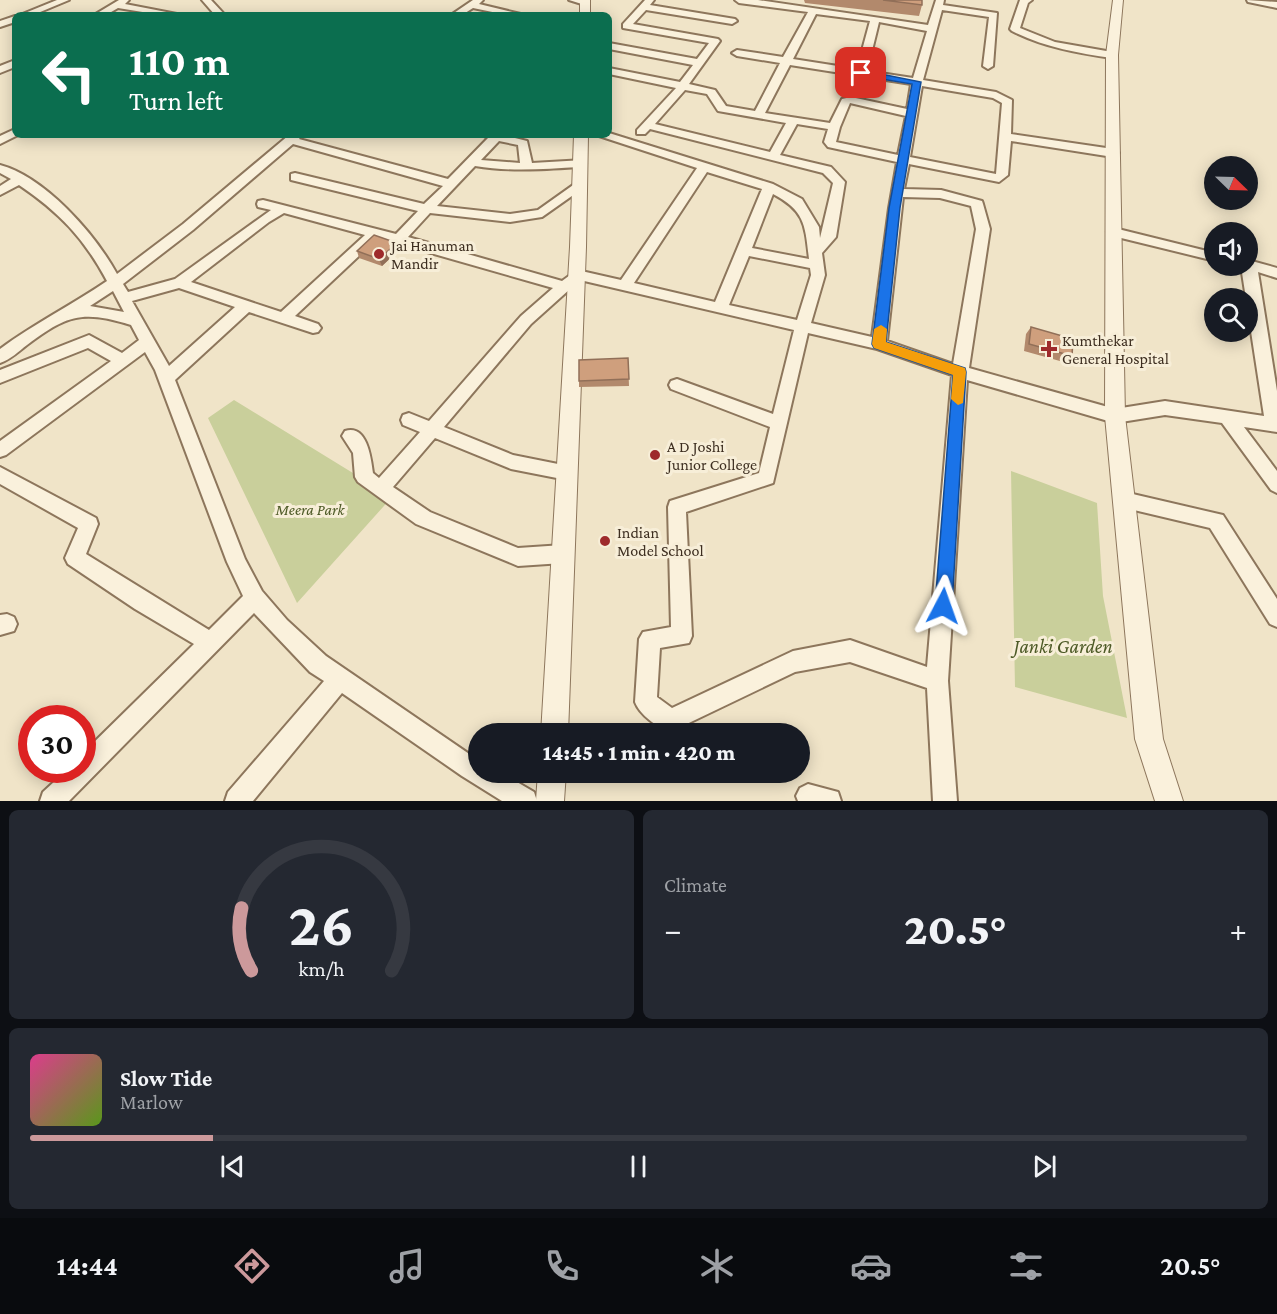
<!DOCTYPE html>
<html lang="en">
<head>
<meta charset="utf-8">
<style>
  :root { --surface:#171b24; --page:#242831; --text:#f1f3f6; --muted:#9ea1a6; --line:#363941; --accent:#cc999b }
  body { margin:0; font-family:"Crimson Pro",serif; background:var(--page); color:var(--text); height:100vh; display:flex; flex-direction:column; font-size:22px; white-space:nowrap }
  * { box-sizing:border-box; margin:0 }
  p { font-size:20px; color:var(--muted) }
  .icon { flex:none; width:33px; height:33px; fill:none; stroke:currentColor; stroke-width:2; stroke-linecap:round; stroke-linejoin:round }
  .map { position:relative; height:801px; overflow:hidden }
  .side { display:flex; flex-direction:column; gap:9px; padding:9px; background:#0d0f14; flex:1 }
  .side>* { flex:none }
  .guide { position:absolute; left:12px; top:12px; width:600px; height:126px; border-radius:9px; box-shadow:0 3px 15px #0003; background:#0b6e4f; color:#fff; overflow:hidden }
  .needle { width:39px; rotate:113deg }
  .tools { position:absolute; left:1204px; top:156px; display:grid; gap:12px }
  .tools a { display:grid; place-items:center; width:54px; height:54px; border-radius:50%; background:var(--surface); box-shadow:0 3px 15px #0003; font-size:30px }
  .speed { position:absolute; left:18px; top:705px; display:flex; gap:12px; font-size:30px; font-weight:700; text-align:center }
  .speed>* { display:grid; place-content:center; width:78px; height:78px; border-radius:50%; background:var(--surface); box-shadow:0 3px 15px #0003; line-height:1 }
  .speed .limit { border:9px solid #d22; background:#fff; color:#111 }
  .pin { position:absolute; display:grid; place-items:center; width:51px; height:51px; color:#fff; margin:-26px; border-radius:12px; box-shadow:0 3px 9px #0006 }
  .me { position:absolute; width:66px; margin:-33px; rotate:4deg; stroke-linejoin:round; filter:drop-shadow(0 0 4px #0008) }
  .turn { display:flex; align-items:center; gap:21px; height:126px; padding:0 18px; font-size:27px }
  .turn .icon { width:78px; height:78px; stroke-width:2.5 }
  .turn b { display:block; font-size:42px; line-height:51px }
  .big { font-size:45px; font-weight:800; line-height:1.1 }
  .side .card { flex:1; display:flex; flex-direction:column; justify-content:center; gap:9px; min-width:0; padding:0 21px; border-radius:9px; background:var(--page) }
  .side .dial { align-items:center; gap:0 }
  .dial svg { height:156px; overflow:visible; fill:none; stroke:var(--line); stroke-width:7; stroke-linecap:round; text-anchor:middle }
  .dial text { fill:var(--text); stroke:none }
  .song { display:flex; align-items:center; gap:18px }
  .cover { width:72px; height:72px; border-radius:9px; background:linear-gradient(135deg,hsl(330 70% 55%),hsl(90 70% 35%)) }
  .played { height:6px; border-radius:3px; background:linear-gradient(90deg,var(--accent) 15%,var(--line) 15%) }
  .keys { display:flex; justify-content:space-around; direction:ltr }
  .heat { display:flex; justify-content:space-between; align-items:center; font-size:33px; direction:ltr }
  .side .tiles { flex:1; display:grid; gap:9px; grid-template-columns:1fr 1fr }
  .card:last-child { grid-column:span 2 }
  .trip { position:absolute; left:468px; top:723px; width:342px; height:60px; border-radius:30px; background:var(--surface); box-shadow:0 3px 15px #0003; font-weight:800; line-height:60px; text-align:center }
  .tabs { display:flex; height:96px; justify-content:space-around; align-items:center; background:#090b0e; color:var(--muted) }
  .tabs .icon { width:42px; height:42px }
  .tabs .active { color:var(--accent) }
  .tabs b { font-size:27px; color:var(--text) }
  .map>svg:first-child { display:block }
  .green { fill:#c9cf9b }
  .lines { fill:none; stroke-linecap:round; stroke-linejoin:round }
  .minor-casing { stroke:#8d765c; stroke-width:4 }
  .tertiary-casing { stroke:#8d765c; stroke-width:2 }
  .minor { fill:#faf1dc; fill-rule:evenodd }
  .tertiary { fill:#faf1dc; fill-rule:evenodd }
  .wall { fill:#b2896c }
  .shaded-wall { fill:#916f58 }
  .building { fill:#cf9f7d; stroke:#916f58; stroke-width:1.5 }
  .route { fill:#1a73e8; stroke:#114b97; stroke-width:1.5 }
  .slow { fill:#f59e0b }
  .poi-dot { fill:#9e2a2b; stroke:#f7eed8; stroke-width:2 }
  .labels { text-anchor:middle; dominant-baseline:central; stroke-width:6; stroke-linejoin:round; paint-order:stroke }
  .poi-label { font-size:16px; fill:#3d2e20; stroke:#f7eed8; text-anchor:start }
  .park-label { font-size:16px; font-style:italic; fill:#4d5a26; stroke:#f7eed8 }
  .near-park-label { font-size:20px; font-style:italic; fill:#4d5a26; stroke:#f7eed8 }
</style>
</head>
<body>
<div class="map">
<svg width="1277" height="801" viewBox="0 0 1277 801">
  <rect width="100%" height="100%" fill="#f0e4c8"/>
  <path class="green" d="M234,400l158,97 -95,106 -89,-185z
    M1011,471l86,32 6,93 24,122 -112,-31z"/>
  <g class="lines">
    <defs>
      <path id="minor" d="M57,0h12l-36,15h-13z
        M119,0h10l-4,4 57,11h-21l-43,-7 -12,7h-12z
        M202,0h9l14,15h-10z
        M473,0h10l-4,4 46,11h-18l-34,-7 -11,7h-11z
        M569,0h19l1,2 -4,3z
        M645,0h9l-4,5 85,14 2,2 -5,3 -86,-14 -13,14 85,15 2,2 -31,43 26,6 11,16 29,5 25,-48 -43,-7 -5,-3 5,-3 46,7 25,-45 -69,-9 -4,-3h23l170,25 8,-25h8l-1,5 54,8 -4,53 -5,3 -5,-3 6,-49 -47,-7 -19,70 73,12 16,8 -1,34 102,15 6,4 -6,4 -102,-16 -3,34 -9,7 -90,-18 -5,25 37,1 41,11 1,3 7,25 -21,139 146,41 50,-8 99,15 -23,-150h7v-6l29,8v10l-19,-6 19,119v41l-33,-5 33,44v22l-6,-3 -49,-67 -57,-8 -50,8 -148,-43 -19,301 9,120h-24l-6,-113 -77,-26 -55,10 -125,60c-13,-5 -30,-17 -35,-30l4,-63 4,-7 28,-5 -3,-120 2,-6 89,-28 11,-46 -99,-38 -2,-4 2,-4 6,-2 96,35 21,-84 -214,-50 -49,44 -87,103 69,28 60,12 3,5 -3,5 -6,3 -56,-11 -76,-31 -42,49 37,25 88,36 45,-3 7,3 3,6 -3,6 -7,3 -45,3 -7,-3 -95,-39 -58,-42 -3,-5 -2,-24 -11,-17 3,-5c22,-7 26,27 28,42l6,5 41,-46 -17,-7 -2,-5 2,-5 6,-2 20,8 92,-105 32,-28 -175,-50 -83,78 23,8 3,4 -3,4 -5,1 -64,-21 -74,68 70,179 17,32 25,29 39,36 152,104v12h22l34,20 3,9h-35l-40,-25 -120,-83 -89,108h-28l3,-9 96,-111 -14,-9 -56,-59 -185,188h-29l3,-9 24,-22h15v-16l112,-110 -59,-35 -67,-45 -3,-6 13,-30 -78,-44v-17l96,51 2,6 -12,30 123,76 34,-34 -16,-34 -72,-192 -10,-18 -139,103 -6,2v-16l111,-80 -23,-13 -88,35v-13l89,-35 33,18 17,-13 -8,-15c-49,-15 -64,-10 -104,20 -8,6 -17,15 -27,18v-14c35,-26 72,-44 107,-68 -23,-43 -48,-69 -88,-96l-19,10v-9l11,-7 -11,-6v-8c45,12 95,69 117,109l66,-50 106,-89h13l-3,4 149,40 40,-41 -6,-3h21l24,6 5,22 52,-3 2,3 -6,4c-36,2 -70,5 -105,-1l-38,40 73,8 28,-4 38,-27 4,-1 6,4 -44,31 -32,5 -80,-9 -22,24 154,44 15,-11 44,10 76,-112 -101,-33 13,-2 164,51 29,15 17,28 1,11 13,-55 -10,-10 -173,-44 -5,5h-8v-4l39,-42 -67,-14v-6l71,14 13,-17 -84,-16v-6l88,16 12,-16 -86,-15v-4zM816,14l54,7 -13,48 -64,-10zM879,22l48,9 -14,47 -46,-7zM790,65l121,19 -4,25 -56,-12 -9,2 -12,24 -65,-10zM922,86l71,12 9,5 -6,71 -86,-17zM685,90l22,4 11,17 68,12 -16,29 -115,-28zM850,103l56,13 -8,39 -62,-13 4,-15zM797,124l31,5 -4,13 4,5 69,15 -8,46 -17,129 -61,-14 14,-48 -3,-22 14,-16 9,-55 -14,-15 -51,-12zM499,141l19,4 2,18 -39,-3zM293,144l150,42 -19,18 -129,-31 -4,1v6l127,31 -22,23 -133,-34 -5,1 -1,3 1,3 13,3 -96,69 -47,13 -5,-8 70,-54zM707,172l55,17 -47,113 -81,-19zM773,194c32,17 32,30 36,65l-57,-11zM903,197l37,1 31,8 5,23 -23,135 -66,-23zM284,213l81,22 -84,77 -90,-30 78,-60zM749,256l61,12 1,7 -14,45 -68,-15zM179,288l56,19 -66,59 -37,-65zM113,291l11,21 -34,-6zM808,333l69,16 75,26 -25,292 -77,-27 -57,11 -121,57 -15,-11 3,-49 29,-5 3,-7 -6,-124 87,-29z
        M1020,0h12l-4,3 -8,25 35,14 57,10 5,3 -5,3c-35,-5 -68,-11 -100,-27l-2,-2z
        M1247,0l30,2v6l-29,-6z
        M15,16v6l-15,5v-6z
        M15,60v7l-15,6v-7z
        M15,129v6h3l-18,9v-8z
        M1114,228l101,25v8l-106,-26 -2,-3z
        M1124,492l99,23 54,84v28l-7,-3 -60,-96 -93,-22 -2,-6 2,-6z
        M7,614l7,3 3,7 -3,7 -14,4v-20z
        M808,784l30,8 3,9h-43l-2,-5 4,-8z"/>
      <path id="tertiary" d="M580,0h10v15h-10z
        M1113,0h10l-5,55 7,361 38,323 20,62h-28l-20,-62 -30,-323 1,-361z
        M574,135h14l-2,112 -18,487h-27l29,-487z
        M538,772h28l-2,29h-28z"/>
    </defs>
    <use href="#minor" class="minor-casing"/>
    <use href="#tertiary" class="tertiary-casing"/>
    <use href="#minor" class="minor"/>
    <use href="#tertiary" class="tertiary"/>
  </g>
  <path class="wall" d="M804,0h118v5l-3,11 -114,-13z
    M399,250l-17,16 -23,-8 -2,-7z
    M1031,327l41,29 -5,7 -43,-12 2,-17z
    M628,358l1,28 -50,1v-6z"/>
  <path class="shaded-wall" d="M397,243l2,7 -17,16 -3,-7z"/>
  <path class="building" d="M883,0h39v5z
    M374,235l23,8 -18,16 -22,-8z
    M1031,327l42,12 -1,17 -43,-12z
    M628,358l1,21 -50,2v-21z"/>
  <path class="route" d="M861,70l60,12 -21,126 -14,134 79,26 1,4 -14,234 -3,5 -6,3 -6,-3 -2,-5 18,-231 -79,-27 -2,-4 17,-136 23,-124 -54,-9v-4z"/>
  <path class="slow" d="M881,325l6,4 -1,13 79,26 1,4 -3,31 -5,2 -7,-6 2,-24 -79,-27 -2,-4 2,-15z"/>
  <g class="poi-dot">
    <circle cx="379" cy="254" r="6"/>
    <path d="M1046 340h6v6h6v6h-6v6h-6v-6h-6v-6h6z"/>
    <circle cx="655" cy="455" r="6"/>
    <circle cx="605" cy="541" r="6"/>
  </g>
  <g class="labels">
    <g class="poi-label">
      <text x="391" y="245">Jai Hanuman<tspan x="391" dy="18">Mandir</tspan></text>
      <text x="1062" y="340">Kumthekar<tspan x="1062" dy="18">General Hospital</tspan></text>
      <text x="667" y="446">A D Joshi<tspan x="667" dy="18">Junior College</tspan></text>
      <text x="617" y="532">Indian<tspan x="617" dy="18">Model School</tspan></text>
    </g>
    <g class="park-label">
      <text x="310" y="509">Meera Park</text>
    </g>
    <g class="near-park-label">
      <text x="1063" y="646">Janki Garden</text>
    </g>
  </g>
</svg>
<div class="tools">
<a><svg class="needle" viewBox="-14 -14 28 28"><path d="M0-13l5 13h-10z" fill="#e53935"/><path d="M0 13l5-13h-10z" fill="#9ea1a6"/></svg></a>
<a><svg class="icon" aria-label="sound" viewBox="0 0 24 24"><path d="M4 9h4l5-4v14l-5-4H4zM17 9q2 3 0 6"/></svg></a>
<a><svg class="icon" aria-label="search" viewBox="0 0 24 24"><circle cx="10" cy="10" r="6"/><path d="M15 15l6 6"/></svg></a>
</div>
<div class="speed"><div class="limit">30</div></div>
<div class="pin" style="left:861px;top:73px;background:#d93025"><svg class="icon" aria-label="arrive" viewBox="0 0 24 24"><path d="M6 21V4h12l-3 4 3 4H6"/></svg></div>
<svg class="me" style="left:943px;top:606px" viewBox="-20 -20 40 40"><path d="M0-17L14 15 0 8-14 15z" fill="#1a73e8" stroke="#fff" stroke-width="4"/></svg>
<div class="trip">14:45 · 1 min · 420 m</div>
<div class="guide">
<div class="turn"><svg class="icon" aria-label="left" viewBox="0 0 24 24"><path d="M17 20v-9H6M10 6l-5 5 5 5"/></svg><div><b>110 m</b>Turn left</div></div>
</div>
</div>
<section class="side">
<div class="tiles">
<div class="card dial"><svg viewBox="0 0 100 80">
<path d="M14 69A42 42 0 1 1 86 69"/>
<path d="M14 69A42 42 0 0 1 9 37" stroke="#cc999b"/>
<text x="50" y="56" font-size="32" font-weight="700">26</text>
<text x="50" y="72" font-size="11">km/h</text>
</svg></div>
<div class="card"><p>Climate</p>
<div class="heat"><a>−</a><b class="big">20.5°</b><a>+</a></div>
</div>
<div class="card">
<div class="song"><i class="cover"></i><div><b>Slow Tide</b><p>Marlow</p></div></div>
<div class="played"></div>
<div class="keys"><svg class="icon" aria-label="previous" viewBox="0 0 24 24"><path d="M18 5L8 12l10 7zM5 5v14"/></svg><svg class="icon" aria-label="pause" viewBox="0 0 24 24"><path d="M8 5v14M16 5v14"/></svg><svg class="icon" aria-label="next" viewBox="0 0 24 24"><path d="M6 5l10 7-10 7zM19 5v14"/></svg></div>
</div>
</div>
</section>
<nav class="tabs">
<b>14:44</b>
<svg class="icon active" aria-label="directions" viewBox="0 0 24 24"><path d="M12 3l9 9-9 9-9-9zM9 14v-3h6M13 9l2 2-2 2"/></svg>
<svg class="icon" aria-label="music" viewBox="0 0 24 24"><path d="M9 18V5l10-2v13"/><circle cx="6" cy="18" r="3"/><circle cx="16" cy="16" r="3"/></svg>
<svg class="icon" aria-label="phone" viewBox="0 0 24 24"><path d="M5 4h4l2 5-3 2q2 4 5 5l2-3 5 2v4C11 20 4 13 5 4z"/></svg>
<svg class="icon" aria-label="climate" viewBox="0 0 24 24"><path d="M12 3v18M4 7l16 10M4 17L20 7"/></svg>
<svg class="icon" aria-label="car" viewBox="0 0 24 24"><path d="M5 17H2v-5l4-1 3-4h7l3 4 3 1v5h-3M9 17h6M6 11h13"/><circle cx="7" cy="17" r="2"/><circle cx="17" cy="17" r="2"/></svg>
<svg class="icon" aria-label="filters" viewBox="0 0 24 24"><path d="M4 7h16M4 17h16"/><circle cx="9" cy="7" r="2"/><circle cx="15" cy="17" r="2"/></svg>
<b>20.5°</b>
</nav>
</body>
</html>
